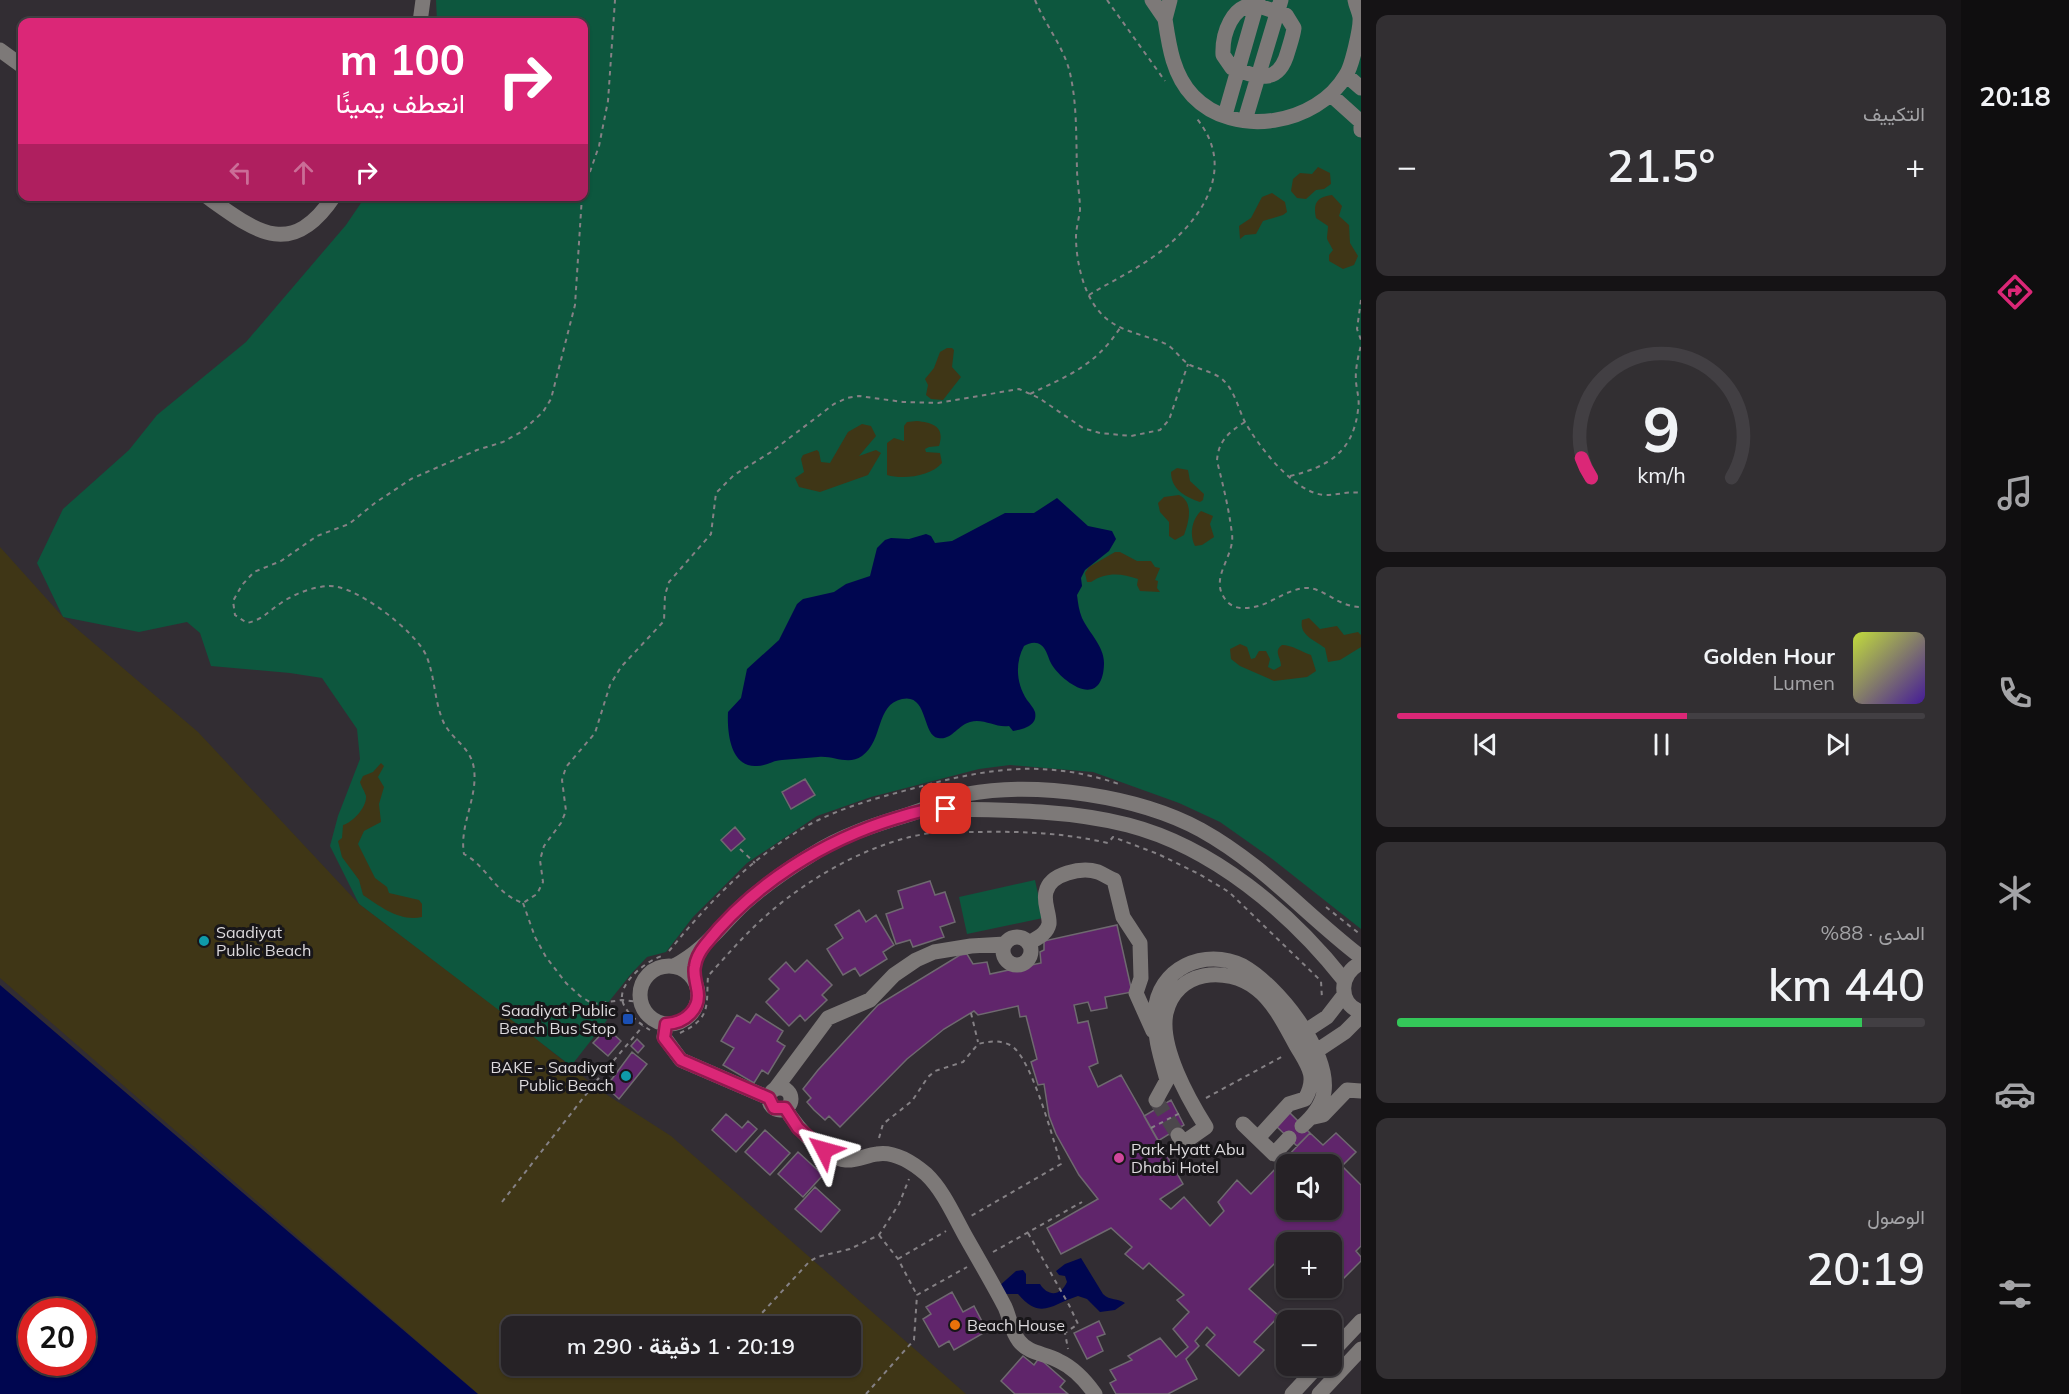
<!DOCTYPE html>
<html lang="ar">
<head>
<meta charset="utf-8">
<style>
  :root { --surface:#262226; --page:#322f32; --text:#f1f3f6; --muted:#a4a4a7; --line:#423f43; --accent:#db2777 }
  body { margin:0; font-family:Mulish,Vazirmatn,sans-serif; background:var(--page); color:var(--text); direction:rtl; height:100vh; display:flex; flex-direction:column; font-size:22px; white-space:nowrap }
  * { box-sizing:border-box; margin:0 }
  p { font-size:20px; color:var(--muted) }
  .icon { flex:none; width:33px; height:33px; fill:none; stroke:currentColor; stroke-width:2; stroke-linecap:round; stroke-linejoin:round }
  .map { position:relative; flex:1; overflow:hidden; direction:ltr }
  .panel { display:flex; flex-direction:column; gap:15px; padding:15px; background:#151315; width:600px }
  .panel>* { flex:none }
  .hud { position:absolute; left:18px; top:18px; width:570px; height:183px; border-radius:12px; box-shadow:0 2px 4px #0004,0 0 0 2px var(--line); direction:rtl; background:#db2777; color:#fff; overflow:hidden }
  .tools { position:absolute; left:1276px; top:1154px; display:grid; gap:12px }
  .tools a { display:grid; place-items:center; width:66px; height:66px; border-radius:12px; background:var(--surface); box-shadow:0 2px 4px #0004,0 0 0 2px var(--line); font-size:30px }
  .speed { position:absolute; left:18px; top:1298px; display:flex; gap:12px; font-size:30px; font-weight:700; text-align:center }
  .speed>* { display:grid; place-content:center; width:78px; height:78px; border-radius:50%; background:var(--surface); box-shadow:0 2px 4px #0004,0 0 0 2px var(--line); line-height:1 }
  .speed .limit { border:9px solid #d22; background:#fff; color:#111 }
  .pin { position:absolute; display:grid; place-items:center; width:51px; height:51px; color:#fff; margin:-26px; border-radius:12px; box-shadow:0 3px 9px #0006 }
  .me { position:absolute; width:66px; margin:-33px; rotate:309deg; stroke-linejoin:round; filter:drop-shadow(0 0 4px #0008) }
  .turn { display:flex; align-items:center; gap:21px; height:126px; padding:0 24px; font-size:27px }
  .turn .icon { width:78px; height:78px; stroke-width:2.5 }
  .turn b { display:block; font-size:42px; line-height:51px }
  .lanes { display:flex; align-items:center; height:57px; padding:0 24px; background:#0003; justify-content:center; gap:30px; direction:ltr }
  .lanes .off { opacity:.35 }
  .big { font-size:45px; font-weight:600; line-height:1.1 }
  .panel .card { flex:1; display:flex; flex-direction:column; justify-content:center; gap:9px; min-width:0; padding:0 21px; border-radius:12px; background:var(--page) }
  .panel .dial { align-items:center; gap:0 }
  .dial svg { height:156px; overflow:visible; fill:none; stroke:var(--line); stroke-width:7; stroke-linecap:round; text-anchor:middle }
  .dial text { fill:var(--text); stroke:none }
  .song { display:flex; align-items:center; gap:18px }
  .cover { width:72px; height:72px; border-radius:9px; background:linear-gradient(135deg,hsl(70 70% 55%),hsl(260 70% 35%)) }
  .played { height:6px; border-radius:3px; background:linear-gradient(90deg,var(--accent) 55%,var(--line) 55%) }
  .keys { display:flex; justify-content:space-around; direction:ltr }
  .heat { display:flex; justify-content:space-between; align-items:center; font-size:33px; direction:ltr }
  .charge { height:9px; border-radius:4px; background:linear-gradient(90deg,#34c759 88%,var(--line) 0) }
  .trip { position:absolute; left:501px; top:1316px; width:360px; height:60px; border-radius:12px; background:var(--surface); box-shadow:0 2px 4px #0004,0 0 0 2px var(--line); font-weight:600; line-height:60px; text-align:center; direction:rtl }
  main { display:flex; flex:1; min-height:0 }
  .dock { display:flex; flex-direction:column; width:108px; justify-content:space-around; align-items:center; background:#0f0e0f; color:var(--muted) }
  .dock .icon { width:42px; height:42px }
  .dock .selected { color:var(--accent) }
  .dock b { font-size:27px; color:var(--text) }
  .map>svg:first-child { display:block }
  .green { fill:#0d573e }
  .sand { fill:#3f3616; fill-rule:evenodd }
  .water { fill:#000650; fill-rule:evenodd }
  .building { fill:#60256b; stroke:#6f6970; stroke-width:1.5; fill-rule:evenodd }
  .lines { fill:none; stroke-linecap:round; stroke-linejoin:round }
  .minor-tunnel { stroke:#4c474c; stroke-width:15; stroke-dasharray:15 8; stroke-linecap:butt }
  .path { stroke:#858185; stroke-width:2; stroke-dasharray:4.5 4.5; stroke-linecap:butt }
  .minor { stroke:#7d7978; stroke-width:15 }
  .route-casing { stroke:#8e194d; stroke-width:15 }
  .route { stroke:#db2777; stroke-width:10 }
  .culture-dot { fill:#0f9aa8; stroke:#181619; stroke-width:2 }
  .transit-dot { fill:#1a4fb4; stroke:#181619; stroke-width:2 }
  .hotel-dot { fill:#d1479c; stroke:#181619; stroke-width:2 }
  .food-dot { fill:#e8710a; stroke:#181619; stroke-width:2 }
  .labels { text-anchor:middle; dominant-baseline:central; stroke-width:6; stroke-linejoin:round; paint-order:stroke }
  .poi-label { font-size:16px; fill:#dddadd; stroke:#181619; text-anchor:start }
</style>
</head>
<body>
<main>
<nav class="dock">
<b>20:18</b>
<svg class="icon selected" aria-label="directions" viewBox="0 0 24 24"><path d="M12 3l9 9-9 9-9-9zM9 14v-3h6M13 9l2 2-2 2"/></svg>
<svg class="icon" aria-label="music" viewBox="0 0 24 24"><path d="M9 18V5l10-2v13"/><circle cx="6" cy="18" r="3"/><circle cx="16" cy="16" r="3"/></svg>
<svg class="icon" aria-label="phone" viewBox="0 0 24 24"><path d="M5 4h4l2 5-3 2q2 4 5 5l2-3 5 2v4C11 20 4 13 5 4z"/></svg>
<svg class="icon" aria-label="climate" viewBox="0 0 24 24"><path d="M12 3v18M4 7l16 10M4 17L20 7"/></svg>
<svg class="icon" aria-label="car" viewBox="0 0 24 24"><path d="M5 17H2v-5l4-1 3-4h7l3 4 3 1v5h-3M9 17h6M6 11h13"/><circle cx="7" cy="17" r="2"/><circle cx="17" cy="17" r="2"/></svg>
<svg class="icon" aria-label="filters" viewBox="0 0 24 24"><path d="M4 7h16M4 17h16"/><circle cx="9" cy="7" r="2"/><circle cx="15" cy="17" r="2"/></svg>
</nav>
<section class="panel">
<div class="card"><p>التكييف</p>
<div class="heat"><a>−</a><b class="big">21.5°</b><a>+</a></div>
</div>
<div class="card dial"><svg viewBox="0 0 100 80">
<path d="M14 69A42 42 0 1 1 86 69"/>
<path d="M14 69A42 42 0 0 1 9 59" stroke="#db2777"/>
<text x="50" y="56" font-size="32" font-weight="700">9</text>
<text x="50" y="72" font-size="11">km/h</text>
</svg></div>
<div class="card">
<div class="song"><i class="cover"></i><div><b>Golden Hour</b><p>Lumen</p></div></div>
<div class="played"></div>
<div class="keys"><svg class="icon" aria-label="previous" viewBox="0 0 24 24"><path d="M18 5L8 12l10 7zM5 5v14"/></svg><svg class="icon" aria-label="pause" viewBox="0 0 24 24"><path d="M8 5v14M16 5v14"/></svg><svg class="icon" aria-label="next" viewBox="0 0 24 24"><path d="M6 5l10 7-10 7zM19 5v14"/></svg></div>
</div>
<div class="card"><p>المدى · 88%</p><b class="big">440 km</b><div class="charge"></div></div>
<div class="card"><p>الوصول</p><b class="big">20:19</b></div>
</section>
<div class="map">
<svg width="1361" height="1394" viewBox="0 0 1361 1394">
  <rect width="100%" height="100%" fill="#322d33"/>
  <path class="green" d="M436,0h925v929l-90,-71 -51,-36 -41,-19 -86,-31 -83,-7 -31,4 -108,28 -54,19 -70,47 -54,54 -27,35 -19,5 -16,17 -32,40 8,6 -36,46 -212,-162 -29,-58 8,-30 22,-57 -3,-30 -35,-51 -32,-5 -79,-7 -11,-33 -13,-11 -48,10 -76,-15 -26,-54 26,-54 66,-59 28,-35 89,-73 100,-117 19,-28 219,-1v-174h-147z
    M1035,880l8,38 -76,16 -8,-37z"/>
  <path class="sand" d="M1318,167l12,6 1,11 -7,5 -8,1 -10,9 -9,-1 -6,-7 2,-12 7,-6 12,1z
    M1272,193l13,9 2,10 -4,3 -20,6 -7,13 -11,1 -5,4 -1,-13 12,-8 11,-21z
    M1332,195l10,11 -3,10 10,9 1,18 8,13 -4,9 -11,4 -14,-8v-6l4,-5c-8,-16 -6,-6 -5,-24l-12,-8c-3,-14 0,-21 16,-23z
    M947,348h5l2,2 -2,17 9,10 -18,23 -12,-1 -5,-4 2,-10 -3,-6 9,-11 6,-16z
    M917,421c17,2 28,6 22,25l-10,1 -4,2 1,3 14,1 2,10c-11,13 -38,17 -55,12v-32l7,-5 10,3v-15l3,-4z
    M862,424l9,2 5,10 -17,20 17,-6 5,3 -13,22 -48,17 -21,-5 -4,-9 9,-6 -3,-13 2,-4 14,-5 2,2 2,10 9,1 18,-31z
    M1177,468l11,2 2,11 14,13 -1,6 -3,2c-15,-5 -29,-13 -29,-30z
    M1179,495c15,7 10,27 5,40l-9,5 -6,-4v-14l-9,-10 -2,-9 6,-6z
    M1201,511l12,5 -3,8 4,13 -12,8 -7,1c-6,-11 -3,-27 6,-35z
    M0,547l63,70 135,115 161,172 162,123 80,64 70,45 295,258h-488l-478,-416zM512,1326h338v39h-338z
    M1115,552h5l17,9h14l4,6 5,1 -5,12 3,1 -1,7 3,4 -20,-1 -3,-6 1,-6c-17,-6 -32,-7 -47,3h-4l-2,-9 4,-6z
    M1309,618l11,11 17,-3 7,9 14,-3 3,3v12l-21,13 -12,2 -3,-14c-11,-8 -26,-13 -23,-28z
    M1240,644l7,3 4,12 4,-1 4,-7h7l4,8 -2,8 6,3 7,-4c0,-9 -8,-14 1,-21 10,0 20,7 29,10l5,16 -9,6 -33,4 -34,-15 -9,-7 -1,-10z
    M381,763l3,3 -6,11 6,10 -5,17 2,18 -17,9 -6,13 17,34 12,9 2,6 30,7 3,4v13c-22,5 -41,-10 -59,-22l-4,-15 -17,-23 -4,-16 4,-3 1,-13c10,-3 24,-18 23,-29 -1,-4 -5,-10 -6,-14l3,-6 10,-4z"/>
  <path class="water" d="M1057,498l31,28 24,5 4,8 -7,12 -24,19 -4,8 1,8 -5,9c1,8 2,16 5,23 7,15 22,28 22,45 0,6 -1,14 -4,19 -11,20 -40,-4 -48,-17 -4,-6 -5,-16 -11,-20 -5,-4 -12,-2 -17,1 -9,17 -8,37 3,54 3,4 6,7 8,12 3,14 -12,17 -22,19l-4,-5c-14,2 -25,-8 -39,-4 -12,3 -19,19 -32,16 -16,-3 -10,-45 -36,-39 -27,6 -18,41 -40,57 -14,10 -29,-1 -44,1 -12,1 -24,2 -36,3 -9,0 -17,7 -27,6 -25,0 -28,-35 -27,-54l13,-14 6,-29 32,-29 18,-36 6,-5 31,-7 12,-8 24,-8 7,-28 8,-8 6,-2 18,1 17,-5 5,2 4,7 17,-2 53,-28h29z
    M0,985l478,409h-478zM32,1311h50v51h-50z
    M1081,1258l22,36c7,7 15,4 22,9l-10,7 -15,2 -13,-13 -9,-3c-26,8 -37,25 -60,-2h-17l-3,-7 18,-16 7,-1 3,4v10h14c8,13 21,12 27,-2l-2,-6 -6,-1 -3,-4 9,-7z"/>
  <path class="building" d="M805,779l10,16 -24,14 -9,-17z
    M735,827l10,12 -14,12 -10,-11z
    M930,881l5,14 10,-3 10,30 -15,5 4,10 -31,10 -3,-7 -14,4 -10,-30 17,-6 -5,-17z
    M859,910l7,12 10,-7 18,30 -11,7 4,7 -27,17 -5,-8 -12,7 -16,-26 16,-11 -8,-13z
    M1117,925l15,67 -27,5 2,11 -16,3 -3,-9 -14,3 4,18 10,-2 10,42 -9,4 9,20 23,-12 62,109 -23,15 11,10 13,-12 26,29 14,-15 -6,-9 19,-22 14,14 59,-61 13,12 13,-12 20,19 -14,14 19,19v61l-5,5 5,6v4l-37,37 -11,-11h19v-45h-45v20l-5,-6 -33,33 30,27 -25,26 10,8 -25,26 -33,-31 9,-10 -8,-8 -12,14 4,5 -13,13 11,20 -29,15h-52l-6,-11 6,-3 -6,-10 22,-10 -4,-4 32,-18 16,19 12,-10 -15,-18 16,-17 -12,-12 7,-5 -35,-32 -6,6 -18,-15 7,-7 -21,-19 -50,26 -14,-26 51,-29 -19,-24 -23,-41 -7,-18 -5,-32 -6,1 -7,-23 6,-3 -11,-43 -6,1 -2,-11 -40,9 -4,-4 -30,18 -37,30 -67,68 -11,-11 -4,4 -11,-10 -7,-8 4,-4 -8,-9 15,-19 60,-65 82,-50 7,-1 6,10 14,-2 3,12 51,-11 -1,-11 4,-2v-9zM1287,1164h45v45h-45z
    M807,960l25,25 -10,10 5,5 -22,21 -5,-6 -11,11 -23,-24 13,-13 -10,-10 17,-17 9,10z
    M756,1014l27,17 -6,10 8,5 -17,28 -6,-4 -8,13 -31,-18 11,-17 -13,-7 16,-26 13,8z
    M607,1028l14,13 -13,15 -15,-13z
    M637,1039l7,7 -6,7 -7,-7z
    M632,1052l15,12 -28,35 -13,-12z
    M1171,1100l13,25 -26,16 -14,-25z
    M1289,1112l21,21 -13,13 -21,-20z
    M726,1114l16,14 6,-7 9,8 -21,23 -24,-22z
    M765,1130l25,23 -20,22 -25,-23z
    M798,1152l25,23 -20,22 -25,-23z
    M815,1187l25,23 -19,22 -26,-23z
    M952,1292l11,20 11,-6 13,25 -33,19 -5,-9 -10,6 -16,-28 8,-5 -5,-7z
    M1099,1321l6,13 -8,3 6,14 -16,8 -13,-26z
    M1023,1356l11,9 5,-7 26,23 -5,6 8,7h-53l-14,-13z"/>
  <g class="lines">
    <path class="minor-tunnel" d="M1156,1100l22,35"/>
    <path class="path" d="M1035,0c11,27 31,49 36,78 6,29 5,60 6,91 0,13 3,27 3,41 -1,9 -4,18 -4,27 0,23 7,55 22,73 17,22 44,23 68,34 9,5 15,16 24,21 11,5 24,7 33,15 11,10 15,27 21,40 13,25 51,74 81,75 13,0 23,-4 36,-2
      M1107,0l58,81
      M584,189l15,-43 9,-45 7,-101
      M582,196l-7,109 -24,94 -8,13 -22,20 -18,10 -26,8 -66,29 -36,24 -26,21 -32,12 -36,25 -27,11 -12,13 -9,16 2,14 12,8c17,-4 20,-11 34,-20 13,-9 31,-16 47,-17 27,-2 87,45 98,69 9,21 8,45 17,66 8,19 28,25 31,48 4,29 -15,56 -10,85 25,14 30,39 59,49l14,-9 6,-12 -3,-22 4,-14 17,-23 5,-12 -4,-31 4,-13 29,-34 15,-48 11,-18 43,-46 1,-26 4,-13 42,-48 5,-41 18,-18 37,-23 63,-48 13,-6 12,-2 44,6 35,1 81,-14 20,9 44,30 17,5 31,3 29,-6 9,-10 19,-56
      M1089,295c28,-17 61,-32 85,-55 36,-33 58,-78 23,-121
      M1361,300l-4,29 4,11
      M1030,394c39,-19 65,-28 90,-66
      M1245,422c-16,10 -27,19 -28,39 6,24 12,48 15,73 3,23 -23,43 -7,65 4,6 12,10 20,9 23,0 38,-18 60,-20 19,-1 32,19 56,19
      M1290,476c37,-9 63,-23 68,-66 2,-9 -1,-18 -2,-28 -1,-12 2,-25 5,-37
      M740,849l15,14
      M523,903l12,34 11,20 20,26 14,13 13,8 29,-4 18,2
      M1326,907l35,28
      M669,951c37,-45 76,-87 126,-118 31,-20 70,-32 105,-41 80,-22 138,-35 219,-8
      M971,1013l7,29
      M650,1030c-10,-6 -26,-18 -28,-31 -2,-18 26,-39 40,-43
      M680,1033c32,-15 26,-28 28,-57 20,-22 39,-44 61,-63 43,-37 104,-72 162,-80 15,-2 31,-1 46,-1 45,-1 87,1 131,11l5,-6 45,17 41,20 30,18 92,89 1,18
      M1206,1098l79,-43
      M1151,1128l29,-15
      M879,1138l4,-14 29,-23 16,-24 7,-6 28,-9 15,-18c11,-3 22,-4 32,1 21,10 43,95 51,119l-90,52
      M502,1202l96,-123 45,-53
      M1028,1233l41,72 9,19 -13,9 3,16
      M879,1235l19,24 19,36
      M993,1252l89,-50
      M898,1259l48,-28
      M750,1326l59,-64 8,-5 33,-8 29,-14 20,-31 10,-25
      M716,1366l1,-1
      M866,1394l48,-54 3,-45 50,-28"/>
    <path class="minor" d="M1152,0l13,19 5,-19
      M1256,5l30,10 8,13c-1,8 -4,16 -6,23 -9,34 -28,27 -56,17l-9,-13c-1,-21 9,-51 33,-50z
      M1165,19c4,27 8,56 28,77 41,43 124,29 153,-21 6,-9 15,-48 14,-58 -1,-6 -4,-11 -5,-17
      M420,22l3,-22
      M0,50l22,16
      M1346,75l15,13
      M1331,95l30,27v8
      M1225,115l33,-115
      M1245,120l36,-120
      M206,196c49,35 85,65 128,0
      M932,809c65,1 133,0 196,16 85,22 162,87 216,155
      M1003 951a14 14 0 1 1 28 0a14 14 0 1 1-28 0Z
      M1029,943c8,-5 18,-9 20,-19 1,-10 -6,-21 -3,-32 4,-19 36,-25 52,-20 5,2 11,6 16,8l9,37 17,26 1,35 -5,15 17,38
      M1361,963c-22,10 -24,40 0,49
      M640 995a29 29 0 1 1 58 0a29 29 0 1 1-58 0Z
      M674,966c32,-17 45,-39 71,-63 20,-18 43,-34 66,-48 29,-19 63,-30 96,-40 20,-6 39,-17 60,-21 70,-13 172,2 234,36 63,35 105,85 160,127
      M666,1024l-2,13 17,23 88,38
      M1298,1036l29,-19 17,-22
      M1309,1056l36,-24 16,-16
      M776,1088l52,-70 42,-18 24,-25 22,-15 18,-8 37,-6 34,-2
      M769 1099a11 11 0 1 1 22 0a11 11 0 1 1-22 0Z
      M1156,1100l11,-20c-6,-22 -13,-43 -12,-67 2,-45 50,-66 88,-47 34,19 87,85 81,126 -2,13 -13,26 -22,34
      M785,1108c12,19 36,49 61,52 10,1 21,-5 31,-6 17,-3 36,9 49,20 18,17 29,44 41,65 13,23 26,45 38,68 5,11 6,24 14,34 10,13 26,12 40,20 15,7 26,19 36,33
      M1314,1117l9,-2 24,-25 14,1
      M1243,1124l31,30 15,-16
      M1178,1135l5,8 23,-16c-17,-27 -47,-80 -40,-114 10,-43 60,-48 91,-24 17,13 29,38 39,56 12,21 22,31 9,54l-16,5 -31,34
      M1332,1352l29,-31
      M1292,1394l27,-29
      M1319,1394l42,-45"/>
  </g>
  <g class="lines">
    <defs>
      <path id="route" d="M824,1150l-26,-22 -13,-20h-11l-5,-10 -88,-38 -17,-22 2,-14c19,-1 36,-15 31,-36 -1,-7 -4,-15 -2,-22 1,-7 6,-16 10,-21 48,-61 119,-105 192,-127 17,-5 31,-10 49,-9"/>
    </defs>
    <use href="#route" class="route-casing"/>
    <use href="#route" class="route"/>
  </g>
  <g class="culture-dot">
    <circle cx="204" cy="941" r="6"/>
    <circle cx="626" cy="1076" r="6"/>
  </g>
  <rect class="transit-dot" x="622" y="1013" width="12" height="12" rx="3"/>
  <circle class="hotel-dot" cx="1119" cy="1158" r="6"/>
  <circle class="food-dot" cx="955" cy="1325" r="6"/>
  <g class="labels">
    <g class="poi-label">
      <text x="216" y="932">Saadiyat<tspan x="216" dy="18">Public Beach</tspan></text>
      <text x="616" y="1010" text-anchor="end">Saadiyat Public<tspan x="616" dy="18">Beach Bus Stop</tspan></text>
      <text x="614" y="1067" text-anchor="end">BAKE - Saadiyat<tspan x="614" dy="18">Public Beach</tspan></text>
      <text x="1131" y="1149">Park Hyatt Abu<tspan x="1131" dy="18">Dhabi Hotel</tspan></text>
      <text x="967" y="1325">Beach House</text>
    </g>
  </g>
</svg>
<div class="tools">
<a><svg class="icon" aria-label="sound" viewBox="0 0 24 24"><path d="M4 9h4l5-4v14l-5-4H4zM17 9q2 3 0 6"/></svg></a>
<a>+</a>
<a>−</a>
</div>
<div class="speed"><div class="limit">20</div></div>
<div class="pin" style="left:946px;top:809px;background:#d93025"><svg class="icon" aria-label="arrive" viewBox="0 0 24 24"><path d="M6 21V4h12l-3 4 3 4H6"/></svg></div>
<svg class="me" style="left:824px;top:1150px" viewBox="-20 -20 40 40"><path d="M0-17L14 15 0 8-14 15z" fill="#db2777" stroke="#fff" stroke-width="4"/></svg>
<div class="trip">20:19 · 1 دقيقة · 290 m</div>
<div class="hud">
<div class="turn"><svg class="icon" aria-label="right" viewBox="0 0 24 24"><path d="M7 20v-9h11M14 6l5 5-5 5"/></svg><div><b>100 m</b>انعطف يمينًا</div></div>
<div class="lanes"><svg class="icon off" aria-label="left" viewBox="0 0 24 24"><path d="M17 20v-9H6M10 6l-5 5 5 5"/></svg><svg class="icon off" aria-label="ahead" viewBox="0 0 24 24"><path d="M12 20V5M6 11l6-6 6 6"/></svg><svg class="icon" aria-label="right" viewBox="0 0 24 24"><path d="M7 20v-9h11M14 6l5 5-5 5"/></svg></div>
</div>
</div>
</main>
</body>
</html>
